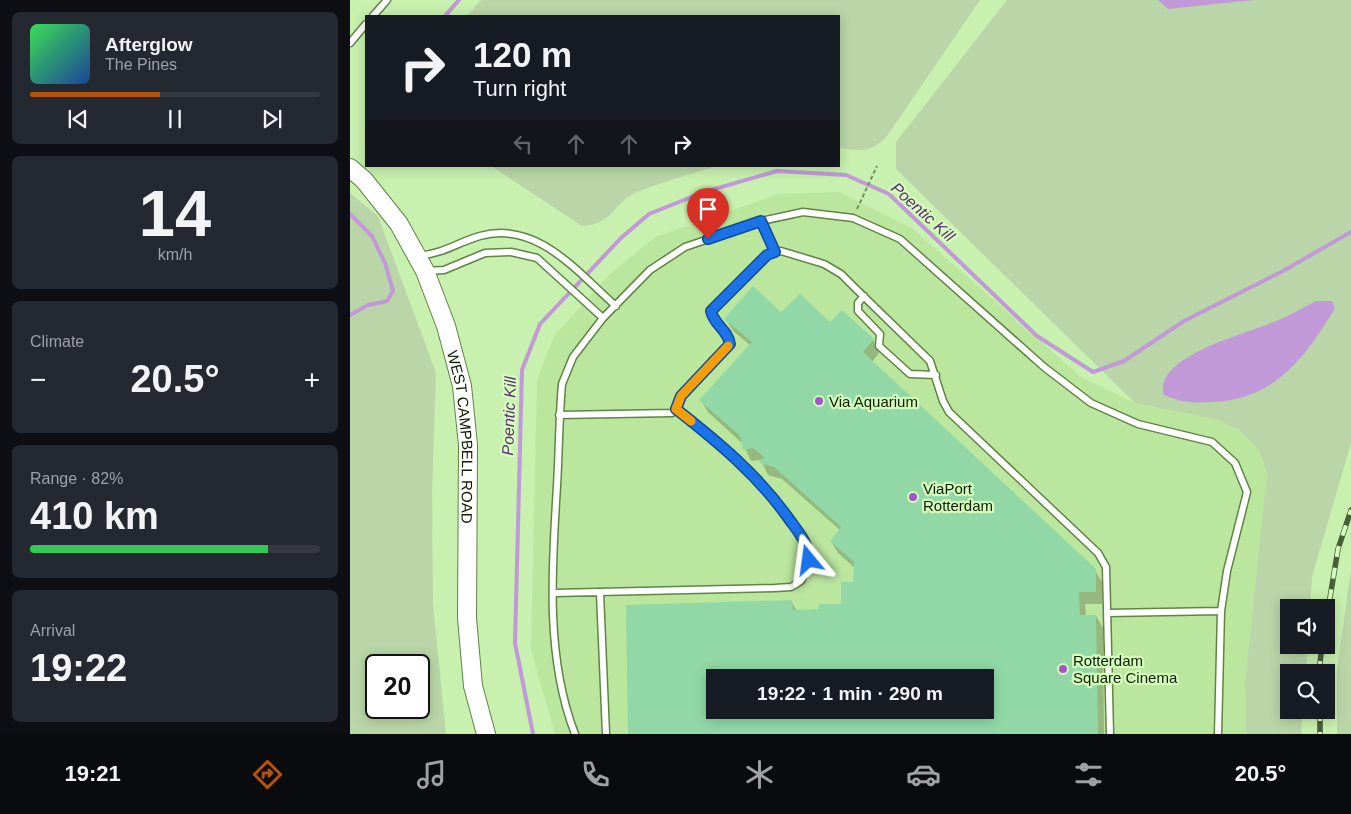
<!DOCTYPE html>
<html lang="en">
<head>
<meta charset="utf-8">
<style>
  :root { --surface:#171b24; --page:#242831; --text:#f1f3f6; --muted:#9ea1a6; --line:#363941; --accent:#b45309 }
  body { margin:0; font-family:Helvetica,sans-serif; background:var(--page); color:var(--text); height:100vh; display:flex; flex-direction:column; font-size:19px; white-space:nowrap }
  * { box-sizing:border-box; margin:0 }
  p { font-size:16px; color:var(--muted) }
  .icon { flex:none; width:28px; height:28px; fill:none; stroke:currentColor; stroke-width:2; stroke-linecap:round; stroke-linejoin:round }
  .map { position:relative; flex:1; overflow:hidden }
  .details { display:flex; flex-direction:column; gap:12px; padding:12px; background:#0d0f14; width:350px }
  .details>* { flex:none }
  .banner { position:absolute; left:15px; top:15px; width:475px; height:152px; border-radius:0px; box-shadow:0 2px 12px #0003; background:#171b24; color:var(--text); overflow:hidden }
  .controls { position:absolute; left:930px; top:599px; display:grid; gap:10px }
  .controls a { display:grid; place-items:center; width:55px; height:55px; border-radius:0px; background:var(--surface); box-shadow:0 2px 12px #0003; font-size:25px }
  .speed { position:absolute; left:15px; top:654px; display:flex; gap:10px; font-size:25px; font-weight:700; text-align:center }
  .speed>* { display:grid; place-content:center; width:65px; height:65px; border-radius:50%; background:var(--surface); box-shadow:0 2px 12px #0003; line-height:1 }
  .speed .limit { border:2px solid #111; border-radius:8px; background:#fff; color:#111 }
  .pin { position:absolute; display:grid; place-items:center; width:42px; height:42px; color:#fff; margin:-51px -21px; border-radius:50% 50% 50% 0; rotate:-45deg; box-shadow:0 0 5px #0007 }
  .pin .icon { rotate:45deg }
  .me { position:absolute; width:55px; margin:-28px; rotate:344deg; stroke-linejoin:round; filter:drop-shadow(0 0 4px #0008) }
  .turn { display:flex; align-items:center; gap:18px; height:105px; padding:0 25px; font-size:22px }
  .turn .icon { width:65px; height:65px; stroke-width:2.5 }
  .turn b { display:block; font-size:35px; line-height:42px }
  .lanes { display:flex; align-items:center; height:48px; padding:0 25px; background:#0003; justify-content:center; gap:25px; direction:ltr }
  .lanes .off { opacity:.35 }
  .big { font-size:38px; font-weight:600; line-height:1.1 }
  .details .tile { flex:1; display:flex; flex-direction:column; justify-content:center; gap:8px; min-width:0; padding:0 18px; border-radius:8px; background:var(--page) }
  .details .dial { align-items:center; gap:0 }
  .dial b { font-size:65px; line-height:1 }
  .song { display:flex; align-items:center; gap:15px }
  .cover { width:60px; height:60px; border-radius:8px; background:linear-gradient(135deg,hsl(130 70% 55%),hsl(220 70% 35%)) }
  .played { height:5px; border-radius:2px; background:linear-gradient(90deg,var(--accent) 45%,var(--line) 45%) }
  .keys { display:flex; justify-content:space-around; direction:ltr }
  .heat { display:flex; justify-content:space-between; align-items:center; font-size:28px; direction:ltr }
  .charge { height:8px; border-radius:4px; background:linear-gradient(90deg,#34c759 82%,var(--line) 0) }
  .trip { position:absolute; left:356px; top:669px; width:288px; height:50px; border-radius:0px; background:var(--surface); box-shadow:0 2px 12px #0003; font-weight:600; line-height:50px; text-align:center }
  .dock { display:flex; height:80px; justify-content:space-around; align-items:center; background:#090b0e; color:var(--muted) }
  .dock .icon { width:35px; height:35px }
  .dock .active { color:var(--accent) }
  .dock b { font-size:22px; color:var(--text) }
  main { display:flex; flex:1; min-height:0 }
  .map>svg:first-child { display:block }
  .built { fill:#bbe69e; fill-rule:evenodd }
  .green { fill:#bad6a8; fill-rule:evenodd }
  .water { fill:#c198d8 }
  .shadow { fill:#0003; fill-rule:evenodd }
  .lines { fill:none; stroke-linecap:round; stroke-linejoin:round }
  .stream { stroke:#c198d8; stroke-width:4 }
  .building { fill:#91d8a6; fill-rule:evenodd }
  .lane-casing { stroke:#608346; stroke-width:9 }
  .secondary-casing { stroke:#608346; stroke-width:20 }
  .path { stroke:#739061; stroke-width:2; stroke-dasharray:4 2.5; stroke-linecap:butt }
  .lane { stroke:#fff; stroke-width:6 }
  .secondary { stroke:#fff; stroke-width:18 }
  .rail-casing { stroke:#475e39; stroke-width:5.5 }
  .rail { stroke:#d5fdbb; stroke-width:4; stroke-dasharray:11; stroke-linecap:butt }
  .route-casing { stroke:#114b97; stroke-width:12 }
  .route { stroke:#1a73e8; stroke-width:9 }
  .slow { stroke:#f59e0b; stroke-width:9 }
  .poi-dot { fill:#a255c7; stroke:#d5fdbb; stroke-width:2 }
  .labels { text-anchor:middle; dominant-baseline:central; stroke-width:4.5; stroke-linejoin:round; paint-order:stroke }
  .poi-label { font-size:15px; fill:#0e1c04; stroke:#d5fdbb; text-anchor:start }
  .street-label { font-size:15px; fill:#0e1c04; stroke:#d5fdbb }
  .water-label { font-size:16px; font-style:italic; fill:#5f2c77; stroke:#d5fdbb }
</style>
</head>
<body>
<main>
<section class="details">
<div class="tile">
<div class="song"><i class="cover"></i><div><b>Afterglow</b><p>The Pines</p></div></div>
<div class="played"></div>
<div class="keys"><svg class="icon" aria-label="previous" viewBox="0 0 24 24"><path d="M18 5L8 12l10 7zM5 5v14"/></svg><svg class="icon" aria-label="pause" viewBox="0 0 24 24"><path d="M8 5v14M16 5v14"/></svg><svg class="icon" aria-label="next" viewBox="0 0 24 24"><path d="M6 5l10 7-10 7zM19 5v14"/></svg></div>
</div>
<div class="tile dial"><b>14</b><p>km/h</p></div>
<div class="tile"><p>Climate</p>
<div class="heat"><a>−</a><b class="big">20.5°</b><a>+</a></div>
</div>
<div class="tile"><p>Range · 82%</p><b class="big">410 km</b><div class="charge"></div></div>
<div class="tile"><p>Arrival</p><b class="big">19:22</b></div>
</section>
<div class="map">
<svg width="1001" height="734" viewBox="0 0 1001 734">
  <rect width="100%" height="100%" fill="#c8f0ae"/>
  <path class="built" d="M489,192l74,37 168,148 54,26 82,17 22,10 19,19 9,22 -22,211 1,52h-691l-24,-84 6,-269 17,-45 56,-62 45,-37 124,-43zM365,678h270v32h-270z"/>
  <path class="green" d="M131,0h499l-93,136c-18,18 -25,15 -48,12v-132h-372z
    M657,0h344v443l-39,134 -2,30 -21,1v37h19l-2,27h-17v38h14l-2,24h-55l-1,-52 22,-210 -9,-23 -19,-19 -21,-10 -83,-17 -239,-234v-27z
    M141,166h225c-27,9 -55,16 -81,27 -21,9 -21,31 -53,33z
    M0,193l28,23 58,157 -4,122 1,109 13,130h-96zM26,665h43v43h-43z
    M1001,570v164h-14v-65z"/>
  <path class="water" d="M808,0h96l-86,9z
    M966,301h16l3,7c-30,50 -60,91 -122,94 -23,1 -28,1 -49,-7 -12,-38 84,-62 110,-73 15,-6 28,-14 42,-21z"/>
  <path class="shadow" d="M492,311l31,29 7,12 -8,10 223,208 7,12v22h-17l1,12h10l7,12 1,106h-474l161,-133 6,10 22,-1 24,-5 11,-22 1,-15 -17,-15 -7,-12 9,-11 -58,-51 -14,-4 -7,-15 -10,1 -8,-17 -35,-32 -7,-12 50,-54 -18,-15 -7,-12 55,-5 49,10zM365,678h270v32h-270z"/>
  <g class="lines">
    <path class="stream" d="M95,16l14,-16
      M0,214l22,22 13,27 8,28 -6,10 -19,4 -18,10
      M183,734l-18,-91 7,-273 18,-46 81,-86 28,-24 55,-22 73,-21 69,4 43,19 148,142 56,36 31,-11 60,-40 99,-50 68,-39"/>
  </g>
  <path class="building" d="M403,286l28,26 19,-18 30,28 12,-12 32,29 -11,13 233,217v23h-17l1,23h16l2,119h-470l-2,-129 166,-5 1,10 25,-1 1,-5h22v-22h12l1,-20 -24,-21 11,-14 -67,-60 -15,-4 5,-6 -11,-9 -10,2 -3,-14 -41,-36 53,-58 -28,-23zM365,678h270v32h-270z"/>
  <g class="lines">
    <defs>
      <path id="lane" d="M23,16l14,-16
        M0,43l16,-19
        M411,221l14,31
        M68,256c27,-3 38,-13 62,-20 57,-16 97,36 136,70
        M76,271l18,-1 41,-17 26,-1 26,6 66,60
        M514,296l-6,7v8l22,23 -1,12 31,28 26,1
        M209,415l113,-2 4,-4
        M204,593l221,-5 16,-1 10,-6c5,-10 10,-20 7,-32 -3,-12 -11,-20 -18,-29 -32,-44 -71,-78 -114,-111l5,-13 49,-52c-1,-14 -16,-19 -19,-33l56,-56 14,-4 43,13 17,10 13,13 76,74 13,40 6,11 149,141 8,14 4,167
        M250,593l6,141
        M757,613l114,-2
        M225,734c-30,-77 -23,-167 -18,-248 2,-34 2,-68 5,-102l11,-27 30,-39 47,-48 35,-23 76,-26 42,-9 50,6 47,21 144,128 47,36 47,21 74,18 23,21 12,29 -20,79 -6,40 -3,123"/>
      <g id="secondary">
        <path id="s1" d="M0,168l14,12 35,44 26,47 21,55 16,60 6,59 -1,173 6,68 13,48"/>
      </g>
    </defs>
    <use href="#lane" class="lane-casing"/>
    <use href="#secondary" class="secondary-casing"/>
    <path class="path" d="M507,209l20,-43"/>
    <use href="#lane" class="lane"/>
    <use href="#secondary" class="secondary"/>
    <defs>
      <path id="rail" d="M976,622l12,-73 13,-39
        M969,672l3,-27
        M970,710v24"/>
    </defs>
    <use href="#rail" class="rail-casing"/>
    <use href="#rail" class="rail"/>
  </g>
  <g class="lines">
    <defs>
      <path id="route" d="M358,239l53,-18 14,31 -8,3 -56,56c3,14 17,19 19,33l-49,52 -5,13c42,33 82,66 113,110 10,14 19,23 20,41"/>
    </defs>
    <use href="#route" class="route-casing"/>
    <use href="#route" class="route"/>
    <path class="slow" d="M341,421l-15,-12 5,-13 47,-50"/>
  </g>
  <g class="poi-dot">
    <circle cx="469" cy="401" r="5"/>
    <circle cx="563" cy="497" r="5"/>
    <circle cx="713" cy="669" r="5"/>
  </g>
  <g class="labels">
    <g class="poi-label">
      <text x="479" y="401">Via Aquarium</text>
      <text x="573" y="488">ViaPort<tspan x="573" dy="17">Rotterdam</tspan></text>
      <text x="723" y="660">Rotterdam<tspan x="723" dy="17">Square Cinema</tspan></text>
    </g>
    <g class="street-label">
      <text stroke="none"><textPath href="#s1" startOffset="300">WEST CAMPBELL ROAD</textPath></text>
    </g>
    <g class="water-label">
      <text transform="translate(573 212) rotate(42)">Poentic Kill</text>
      <text transform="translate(159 416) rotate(-88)">Poentic Kill</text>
    </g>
  </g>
</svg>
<div class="controls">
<a><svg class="icon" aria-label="sound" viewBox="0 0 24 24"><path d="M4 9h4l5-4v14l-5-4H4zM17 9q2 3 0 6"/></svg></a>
<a><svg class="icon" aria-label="search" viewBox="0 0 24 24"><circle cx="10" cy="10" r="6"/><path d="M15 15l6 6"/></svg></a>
</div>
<div class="speed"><div class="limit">20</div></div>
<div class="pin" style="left:358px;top:239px;background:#d93025"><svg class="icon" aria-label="arrive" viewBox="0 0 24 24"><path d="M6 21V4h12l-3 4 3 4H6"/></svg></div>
<svg class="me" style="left:459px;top:560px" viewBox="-20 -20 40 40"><path d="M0-17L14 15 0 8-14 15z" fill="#1a73e8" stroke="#fff" stroke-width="4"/></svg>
<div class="trip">19:22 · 1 min · 290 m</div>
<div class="banner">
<div class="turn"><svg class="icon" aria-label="right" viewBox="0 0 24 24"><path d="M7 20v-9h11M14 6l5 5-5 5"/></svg><div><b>120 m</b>Turn right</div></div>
<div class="lanes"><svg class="icon off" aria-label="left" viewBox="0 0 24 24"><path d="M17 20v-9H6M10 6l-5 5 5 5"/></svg><svg class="icon off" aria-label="ahead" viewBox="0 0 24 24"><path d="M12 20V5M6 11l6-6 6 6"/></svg><svg class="icon off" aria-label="ahead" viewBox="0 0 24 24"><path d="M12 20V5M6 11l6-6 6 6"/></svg><svg class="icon" aria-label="right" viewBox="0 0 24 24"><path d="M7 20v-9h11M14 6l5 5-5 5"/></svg></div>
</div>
</div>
</main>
<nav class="dock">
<b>19:21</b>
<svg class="icon active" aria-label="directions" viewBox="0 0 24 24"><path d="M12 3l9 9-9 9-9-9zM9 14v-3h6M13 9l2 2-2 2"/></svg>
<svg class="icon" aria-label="music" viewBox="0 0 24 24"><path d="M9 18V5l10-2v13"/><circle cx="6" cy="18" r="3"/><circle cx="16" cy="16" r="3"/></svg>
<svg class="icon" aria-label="phone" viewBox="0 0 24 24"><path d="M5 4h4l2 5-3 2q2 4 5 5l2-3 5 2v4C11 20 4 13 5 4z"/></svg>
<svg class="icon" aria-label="climate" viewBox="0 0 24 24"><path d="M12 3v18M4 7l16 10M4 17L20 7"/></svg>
<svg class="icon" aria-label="car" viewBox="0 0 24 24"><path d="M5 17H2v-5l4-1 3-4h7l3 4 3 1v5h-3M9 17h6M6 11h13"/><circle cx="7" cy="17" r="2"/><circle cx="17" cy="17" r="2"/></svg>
<svg class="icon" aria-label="filters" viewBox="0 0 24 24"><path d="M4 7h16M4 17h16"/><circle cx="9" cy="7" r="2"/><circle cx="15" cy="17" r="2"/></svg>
<b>20.5°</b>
</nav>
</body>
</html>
